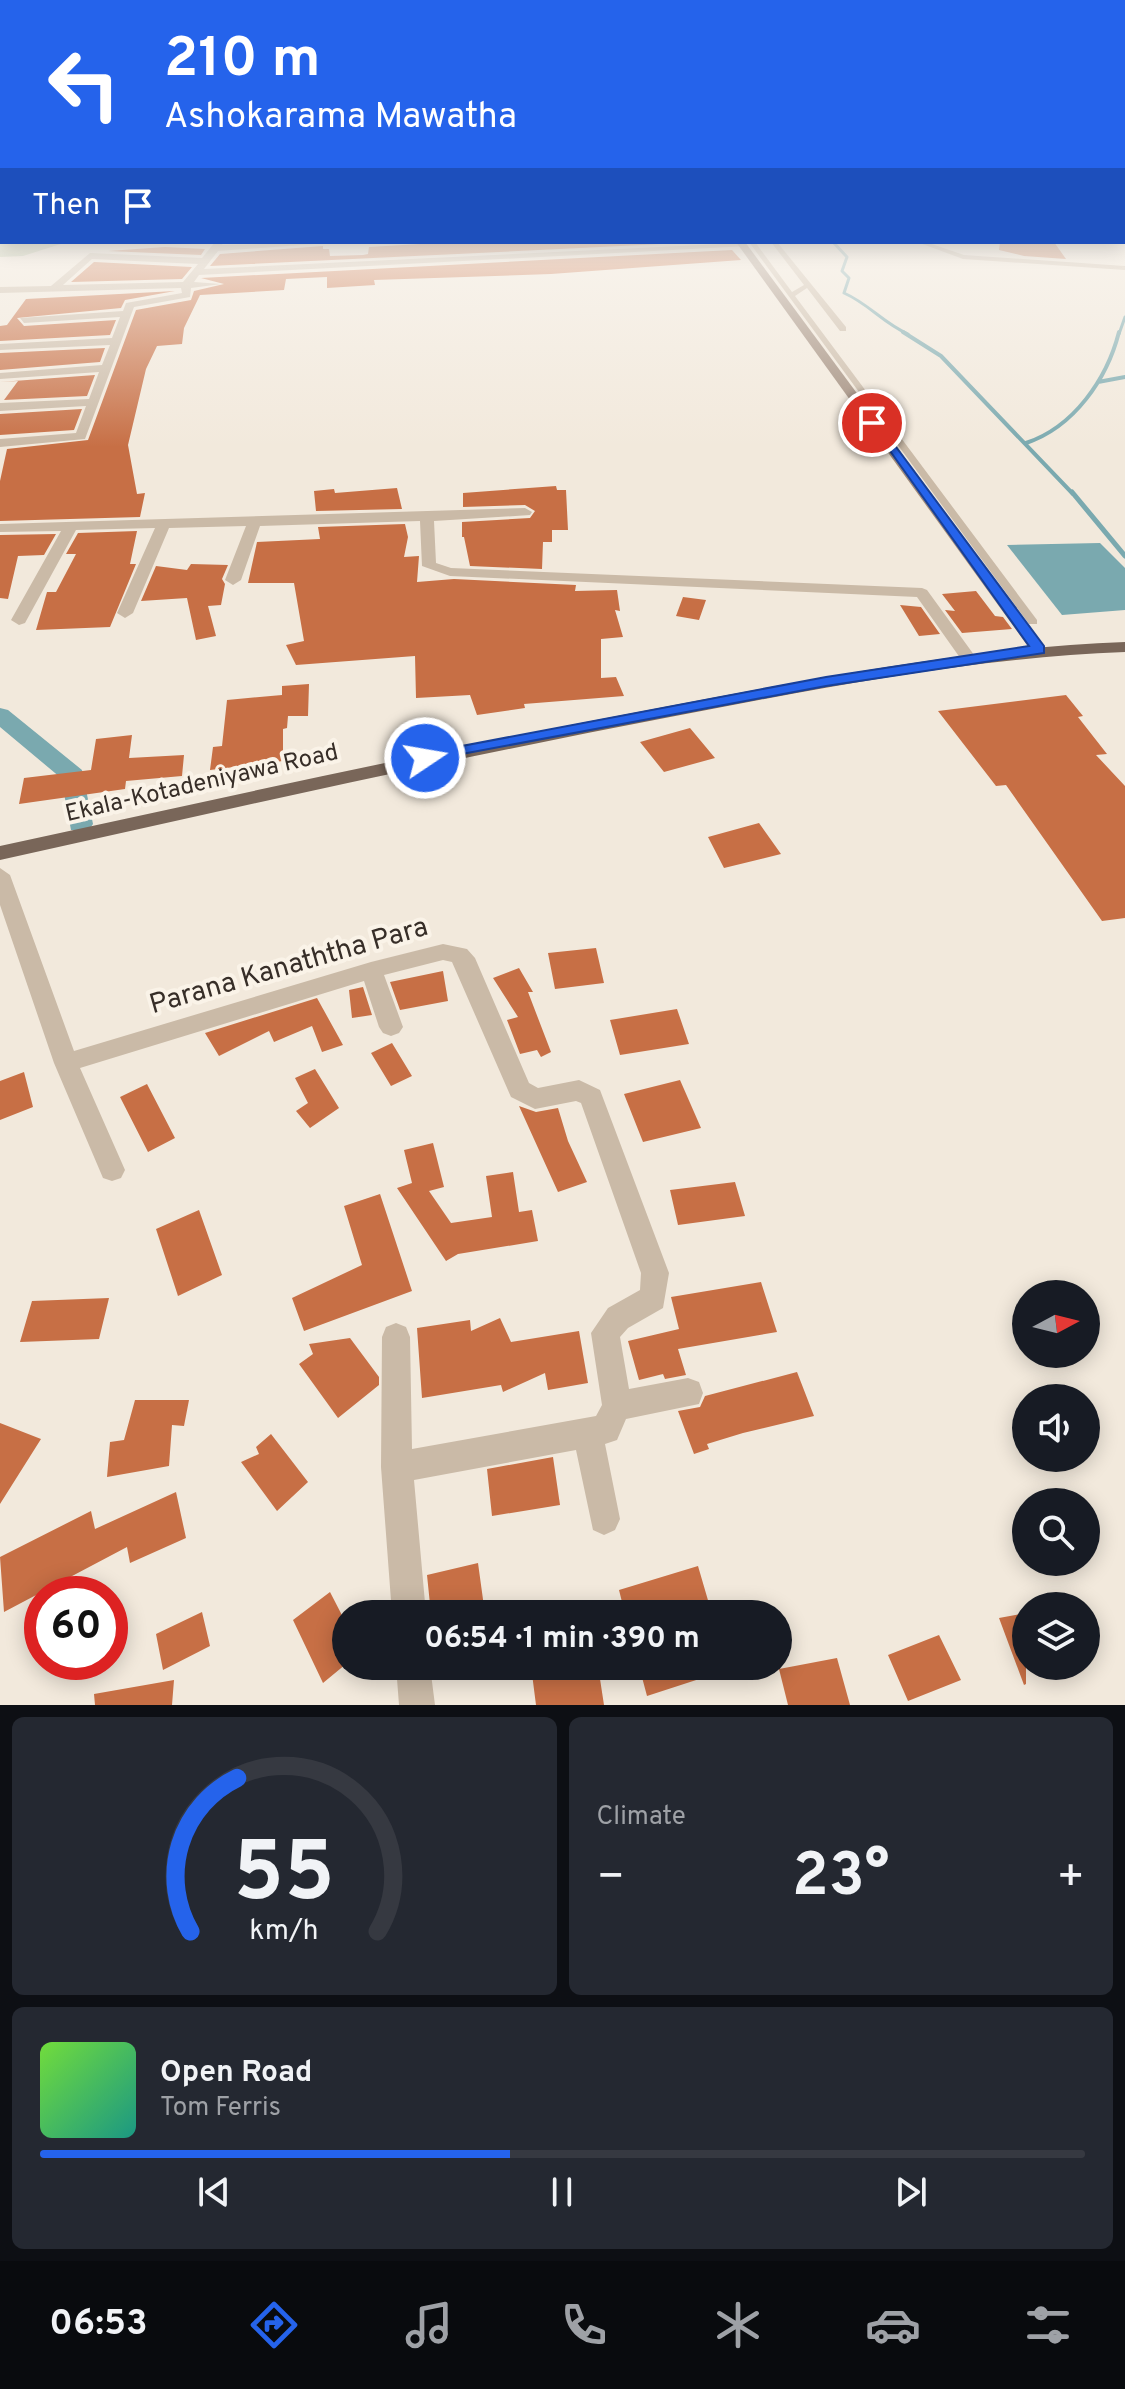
<!DOCTYPE html>
<html lang="en">
<head>
<meta charset="utf-8">
<style>
  :root { --surface:#171b24; --page:#242831; --text:#f1f3f6; --muted:#9ea1a6; --line:#363941; --accent:#2563eb }
  body { margin:0; font-family:Overpass,sans-serif; background:var(--page); color:var(--text); height:100vh; display:flex; flex-direction:column; font-size:30px; white-space:nowrap }
  * { box-sizing:border-box; margin:0 }
  p { font-size:26px; color:var(--muted) }
  .icon { flex:none; width:44px; height:44px; fill:none; stroke:currentColor; stroke-width:2; stroke-linecap:round; stroke-linejoin:round }
  .map { position:relative; height:1705px; overflow:hidden }
  .side { display:flex; flex-direction:column; gap:12px; padding:12px; background:#0d0f14; flex:1 }
  .side>* { flex:none }
  .guide { position:absolute; left:0px; top:0px; width:1126px; height:244px; box-shadow:0 4px 20px #0003; background:#2563eb; color:#fff; overflow:hidden }
  .needle { width:52px; rotate:83deg }
  .fabs { position:absolute; left:1012px; top:1280px; display:grid; gap:16px }
  .fabs a { display:grid; place-items:center; width:88px; height:88px; border-radius:50%; background:var(--surface); box-shadow:0 4px 20px #0003; font-size:40px }
  .speed { position:absolute; left:24px; top:1576px; display:flex; gap:16px; font-size:40px; font-weight:700; text-align:center }
  .speed>* { display:grid; place-content:center; width:104px; height:104px; border-radius:50%; background:var(--surface); box-shadow:0 4px 20px #0003; line-height:1 }
  .speed .limit { border:12px solid #d22; background:#fff; color:#111 }
  .pin { position:absolute; display:grid; place-items:center; width:68px; height:68px; color:#fff; margin:-34px; border:4px solid #fff; border-radius:50%; box-shadow:0 2px 8px #0007 }
  .me { position:absolute; width:88px; margin:-44px; rotate:78deg; stroke-linejoin:round; filter:drop-shadow(0 0 6px #0008) }
  .turn { display:flex; align-items:center; gap:28px; height:168px; padding:0 32px; font-size:36px }
  .turn .icon { width:104px; height:104px; stroke-width:2.5 }
  .turn b { display:block; font-size:56px; line-height:68px }
  .then { display:flex; align-items:center; height:76px; padding:0 32px; background:#0003; gap:16px; font-size:30px }
  .big { font-size:60px; font-weight:700; line-height:1.1 }
  .side .card { flex:1; display:flex; flex-direction:column; justify-content:center; gap:12px; min-width:0; padding:0 28px; border-radius:12px; background:var(--page) }
  .side .dial { align-items:center; gap:0 }
  .dial svg { height:208px; overflow:visible; fill:none; stroke:var(--line); stroke-width:7; stroke-linecap:round; text-anchor:middle }
  .dial text { fill:var(--text); stroke:none }
  .song { display:flex; align-items:center; gap:24px }
  .cover { width:96px; height:96px; border-radius:12px; background:linear-gradient(135deg,hsl(100 70% 55%),hsl(170 70% 35%)) }
  .played { height:8px; border-radius:4px; background:linear-gradient(90deg,var(--accent) 45%,var(--line) 45%) }
  .keys { display:flex; justify-content:space-around; direction:ltr }
  .heat { display:flex; justify-content:space-between; align-items:center; font-size:44px; direction:ltr }
  .side .tiles { flex:1; display:grid; gap:12px; grid-template-columns:1fr 1fr }
  .card:last-child { grid-column:span 2 }
  .trip { position:absolute; left:332px; top:1600px; width:460px; height:80px; border-radius:40px; background:var(--surface); box-shadow:0 4px 20px #0003; font-weight:700; line-height:80px; text-align:center }
  .dock { display:flex; height:128px; justify-content:space-around; align-items:center; background:#090b0e; color:var(--muted) }
  .dock .icon { width:56px; height:56px }
  .dock .active { color:var(--accent) }
  .dock b { font-size:36px; color:var(--text) }
  .map>svg:first-child { display:block }
  .green { fill:#b2c19b }
  .water { fill:#7aa9af }
  .lines { fill:none; stroke-linecap:round; stroke-linejoin:round }
  .stream-far2 { stroke:#7aa9af; stroke-width:3 }
  .stream-far1 { stroke:#7aa9af; stroke-width:4 }
  .stream { stroke:#7aa9af; stroke-width:5 }
  .canal { fill:#7aa9af; fill-rule:evenodd }
  .building { fill:#c76f45 }
  .lane { fill:#cabaa7; fill-rule:evenodd }
  .street { fill:#cabaa7; fill-rule:evenodd }
  .secondary { fill:#9e8979; fill-rule:evenodd }
  .primary { fill:#796659; fill-rule:evenodd }
  .route { fill:#2563eb; stroke:#184099; stroke-width:2 }
  .labels { text-anchor:middle; dominant-baseline:central; stroke-width:8; stroke-linejoin:round; paint-order:stroke }
  .street-label { font-size:24px; fill:#372e28; stroke:#faf3e8 }
  .near-street-label { font-size:28px; fill:#372e28; stroke:#faf3e8 }
</style>
</head>
<body>
<div class="map">
<svg width="1125" height="1705" viewBox="0 0 1125 1705">
  <rect width="100%" height="100%" fill="#f2e9dc"/>
  <path class="green" d="M0,208l2,34h65l-44,14 -23,1z"/>
  <path class="water" d="M1100,543l25,25v42l-63,5 -55,-70z"/>
  <g class="lines">
    <path class="stream-far2" d="M833,242l14,15 -5,14 7,7 -5,15c25,11 39,30 64,41
      M1119,334l6,-17"/>
    <path class="stream-far1" d="M903,332l38,24 132,138
      M1098,382l27,-5
      M1026,443c48,-16 81,-64 93,-111"/>
    <path class="stream" d="M1072,492l53,64"/>
    <path class="canal" d="M0,708l8,2 74,60 11,54 -4,6h-18l-10,-52 -61,-51z"/>
  </g>
  <path class="building" d="M454,242l228,1 -472,23 10,-12 103,-8v3h6l1,7 33,-1 5,-1 1,-7z
    M1000,242h54l12,17 -42,-3 -25,-6z
    M165,247l40,2 -4,6 -93,-4z
    M732,250l9,10 -190,14 -177,6 1,5 -48,3v-11l-41,2 -2,11 -84,5 -16,33 -2,16 -25,2 -11,23 -18,76 9,49 8,-1 -5,24 -140,4v-40l7,-32 81,-9 48,-130 55,-10 3,-9 30,-7 -23,-6z
    M94,262l98,5 -10,12 -111,3z
    M175,291l-50,9 -4,8 -104,10 7,8 92,-6 -6,15 -110,6v-15l7,-1 19,-26z
    M105,348l-5,14 -100,8v-17z
    M95,375l-8,21 -83,4 14,-19 -18,1z
    M82,409l-8,21 -74,5v-21z
    M556,486l1,4h9l2,40h-16v12h-9l-1,27 -72,-3 -6,-29h-2v-15l68,-4 5,-7 -10,-6 -62,2v-14z
    M397,488l5,21 -86,2 -2,-20 20,-2 1,4z
    M405,524l3,13 -4,20 15,-1 -2,26 37,-3 122,6 -1,6 42,-1 3,21 -5,-1 8,27 -22,2v39l15,-1 8,19 -100,8 1,4 -48,7 -7,-20 -54,3 -1,-42 -119,9 -10,-20 18,-4 -10,-58h-46l9,-41 63,-3 -2,-12z
    M137,531l-7,33h6l-26,63 -74,3 11,-38h9l20,-38h-10l12,-21z
    M56,534l-12,21 -26,1 -10,43 -8,-1v-63z
    M191,564l37,1 -6,14 3,5 -4,21 -13,1 8,30 -20,4 -9,-42 -46,3 15,-35 31,4z
    M976,591l19,25 8,1 9,12 -50,4 -17,-23 10,1 -13,-17z
    M683,597l23,3 -7,20 -23,-4z
    M900,605l21,2 19,27 -21,2z
    M309,684l-1,32h-20l-1,12 -4,1v32l-73,9 3,-23 9,-1 5,-46 55,-5v-9z
    M1066,695l17,21 -5,1 29,37 -11,1 29,31v132l-23,3 -96,-136 -10,1 -58,-75z
    M690,728l25,30 -51,14 -24,-30z
    M132,735l-3,23 55,-3 -2,21 -56,5 -1,8 -106,15 5,-26 67,-8 5,-31z
    M759,823l22,31 -57,14 -16,-31z
    M596,948l8,35 -49,6 -7,-36z
    M519,968l14,24h-5l23,60 -10,5 -4,-7 -17,4 -13,-34 11,-3 -25,-39z
    M443,971l5,30 -48,9 -10,-28z
    M363,987l9,28 -20,3 -3,-28z
    M317,998l26,47 -21,7 -10,-26 -38,16 -5,-11 -50,25 -14,-23z
    M677,1009l12,35 -69,11 -10,-35z
    M392,1043l20,33 -21,10 -20,-33z
    M315,1069l24,39 -29,20 -14,-17 12,-8 -13,-25z
    M24,1072l9,35 -33,13v-39z
    M680,1080l21,48 -58,14 -19,-48z
    M147,1084l28,54 -27,14 -28,-55z
    M519,1106l17,6 22,-4 10,33 19,41 -29,10z
    M433,1143l11,44 -15,4 22,32 41,-6 -6,-41 27,-4 6,40 13,-2 6,31 -80,13 -12,7 -49,-73 15,-5 -8,-33z
    M735,1182l10,34 -67,9 -8,-35z
    M380,1194l32,97 -108,40 -12,-33 70,-33 -18,-59z
    M199,1210l23,65 -44,21 -22,-67z
    M761,1282l16,50 -99,17 8,26 -21,4 -2,-5 -24,6 -11,-39 51,-12 -8,-32z
    M109,1298l-10,41 -79,3 12,-41z
    M500,1318l11,24 68,-11 9,52 -40,7 -3,-17 -42,19 -2,-7 -79,13 -5,-70 53,-8 1,11z
    M350,1338l29,39v8l-41,33 -39,-54 14,-10 -4,-10z
    M797,1372l17,44 -71,17 -36,11 2,5 -15,5 -16,-43 22,-4 5,-11z
    M135,1400h54l-5,26 -12,-1 -3,41 -62,11 3,-35 14,-2z
    M0,1423l41,16 -41,65z
    M271,1434l37,48 -31,29 -36,-49 18,-8 -3,-7z
    M553,1457l7,48 -68,11 -5,-47z
    M176,1492l10,46 -56,25 -3,-16 -123,65 -4,-55 91,-46 4,18z
    M478,1563l7,51h-54l-4,-39z
    M698,1566l14,48h-87l-6,-24z
    M330,1592l16,31v41l-23,19 -30,-63z
    M202,1612l8,34 -47,24 -7,-36z
    M1026,1613v71l-2,1 -25,-67z
    M939,1635l22,45 -53,21 -20,-46z
    M837,1658l13,47h-62l-9,-36z
    M531,1666h67l6,39h-68z
    M639,1666h87l1,4 -80,26z
    M174,1680l-2,25h-77l-1,-11z"/>
  <g class="lines">
    <path class="lane" d="M749,242h6l37,50 12,-7 -33,-43h6l69,85v4h-6l-33,-43 -12,8 242,324v4h-8z
      M917,242h9l38,13 161,11v4l-162,-11z"/>
    <path class="street" d="M215,242h9l-2,3 120,-3 -124,9 -14,18 539,-26 5,3 -549,29 -5,7 27,2 -30,4 -1,9 -56,10 -49,132 -85,8v-8l76,-6 10,-27 -86,5v-8l89,-4 10,-27 -99,7v-6l102,-8 8,-20 -110,5v-6l112,-6 8,-21 -96,6 -4,-5 103,-7 3,-8 56,-10 -1,-5 -181,5v-6l51,-1 39,-33 112,5zM92,259l106,5 -15,18 -120,3z
      M525,508l7,4 -2,3 -96,6 2,42 15,5 471,20 5,2 50,69 -8,5 -6,-2 -46,-65 -467,-21 -28,-10 -2,-45 -160,5 -19,54 -8,5 -8,-5 21,-54 -77,2 -36,85 -8,5 -8,-5 38,-85 -79,2 -51,93 -6,2 -8,-5 50,-89 -61,1v-8z
      M0,868l10,7 64,176 297,-89 72,-18 24,5 8,9 54,125 9,5 41,-8 21,10 69,183 -6,35 -35,20 -8,9 9,52 59,-11 11,4 4,11 -4,11 -73,15 -9,21 -12,4 15,75 -5,11 -11,5 -11,-5 -17,-80 -162,30 12,134h-34l-11,-147 1,-130 4,-10 10,-4 10,4 4,10 2,112 184,-33 6,-11 -11,-72 17,-25 32,-18 1,-17 -60,-170 -5,-2 -41,8 -24,-12 -59,-135 -9,-2 -59,15 19,52 -4,6 -8,3 -8,-3 -4,-6 -15,-46 -284,87 45,102 -4,8 -9,3 -9,-3 -49,-115 -54,-158z
      M396,1666h34l5,39h-36z"/>
    <path class="secondary" d="M736,242h9l299,404v6h-12z"/>
    <path class="primary" d="M1125,642v10c-154,6 -304,36 -455,65 -225,43 -447,93 -670,143v-14c221,-48 442,-97 664,-139 153,-29 305,-59 461,-65z"/>
  </g>
  <linearGradient id="sky" x2="0" y2="1"><stop stop-color="#7cb0d1"/><stop offset="0.47" stop-color="#f9f5ef"/><stop offset="1" stop-color="#f9f5ef" stop-opacity="0"/></linearGradient>
  <rect width="1125" height="447" fill="url(#sky)"/>
  <path class="route" d="M868,420h8l168,226v7l-218,33 -407,76v-7l6,-2 401,-76 203,-31z"/>
  <g class="labels">
    <g class="street-label">
      <text transform="translate(202 784) rotate(-13)">Ekala-Kotadeniyawa Road</text>
    </g>
    <g class="near-street-label">
      <text transform="translate(289 967) rotate(-16)">Parana Kanaththa Para</text>
    </g>
  </g>
</svg>
<div class="fabs">
<a><svg class="needle" viewBox="-14 -14 28 28"><path d="M0-13l5 13h-10z" fill="#e53935"/><path d="M0 13l5-13h-10z" fill="#9ea1a6"/></svg></a>
<a><svg class="icon" aria-label="sound" viewBox="0 0 24 24"><path d="M4 9h4l5-4v14l-5-4H4zM17 9q2 3 0 6"/></svg></a>
<a><svg class="icon" aria-label="search" viewBox="0 0 24 24"><circle cx="10" cy="10" r="6"/><path d="M15 15l6 6"/></svg></a>
<a><svg class="icon" aria-label="layers" viewBox="0 0 24 24"><path d="M12 4l9 5-9 5-9-5zM3 14l9 5 9-5"/></svg></a>
</div>
<div class="speed"><div class="limit">60</div></div>
<div class="pin" style="left:872px;top:423px;background:#d93025"><svg class="icon" aria-label="arrive" viewBox="0 0 24 24"><path d="M6 21V4h12l-3 4 3 4H6"/></svg></div>
<svg class="me" style="left:425px;top:758px" viewBox="-20 -20 40 40"><circle r="17" fill="#2563eb" stroke="#fff" stroke-width="3"/><path d="M0-11L8 9 0 5-8 9z" fill="#fff"/></svg>
<div class="trip">06:54 · 1 min · 390 m</div>
<div class="guide">
<div class="turn"><svg class="icon" aria-label="left" viewBox="0 0 24 24"><path d="M17 20v-9H6M10 6l-5 5 5 5"/></svg><div><b>210 m</b>Ashokarama Mawatha</div></div>
<div class="then">Then<svg class="icon" aria-label="arrive" viewBox="0 0 24 24"><path d="M6 21V4h12l-3 4 3 4H6"/></svg></div>
</div>
</div>
<section class="side">
<div class="tiles">
<div class="card dial"><svg viewBox="0 0 100 80">
<path d="M14 69A42 42 0 1 1 86 69"/>
<path d="M14 69A42 42 0 0 1 32 10" stroke="#2563eb"/>
<text x="50" y="56" font-size="32" font-weight="700">55</text>
<text x="50" y="72" font-size="11">km/h</text>
</svg></div>
<div class="card"><p>Climate</p>
<div class="heat"><a>−</a><b class="big">23°</b><a>+</a></div>
</div>
<div class="card">
<div class="song"><i class="cover"></i><div><b>Open Road</b><p>Tom Ferris</p></div></div>
<div class="played"></div>
<div class="keys"><svg class="icon" aria-label="previous" viewBox="0 0 24 24"><path d="M18 5L8 12l10 7zM5 5v14"/></svg><svg class="icon" aria-label="pause" viewBox="0 0 24 24"><path d="M8 5v14M16 5v14"/></svg><svg class="icon" aria-label="next" viewBox="0 0 24 24"><path d="M6 5l10 7-10 7zM19 5v14"/></svg></div>
</div>
</div>
</section>
<nav class="dock">
<b>06:53</b>
<svg class="icon active" aria-label="directions" viewBox="0 0 24 24"><path d="M12 3l9 9-9 9-9-9zM9 14v-3h6M13 9l2 2-2 2"/></svg>
<svg class="icon" aria-label="music" viewBox="0 0 24 24"><path d="M9 18V5l10-2v13"/><circle cx="6" cy="18" r="3"/><circle cx="16" cy="16" r="3"/></svg>
<svg class="icon" aria-label="phone" viewBox="0 0 24 24"><path d="M5 4h4l2 5-3 2q2 4 5 5l2-3 5 2v4C11 20 4 13 5 4z"/></svg>
<svg class="icon" aria-label="climate" viewBox="0 0 24 24"><path d="M12 3v18M4 7l16 10M4 17L20 7"/></svg>
<svg class="icon" aria-label="car" viewBox="0 0 24 24"><path d="M5 17H2v-5l4-1 3-4h7l3 4 3 1v5h-3M9 17h6M6 11h13"/><circle cx="7" cy="17" r="2"/><circle cx="17" cy="17" r="2"/></svg>
<svg class="icon" aria-label="filters" viewBox="0 0 24 24"><path d="M4 7h16M4 17h16"/><circle cx="9" cy="7" r="2"/><circle cx="15" cy="17" r="2"/></svg>
</nav>
</body>
</html>
